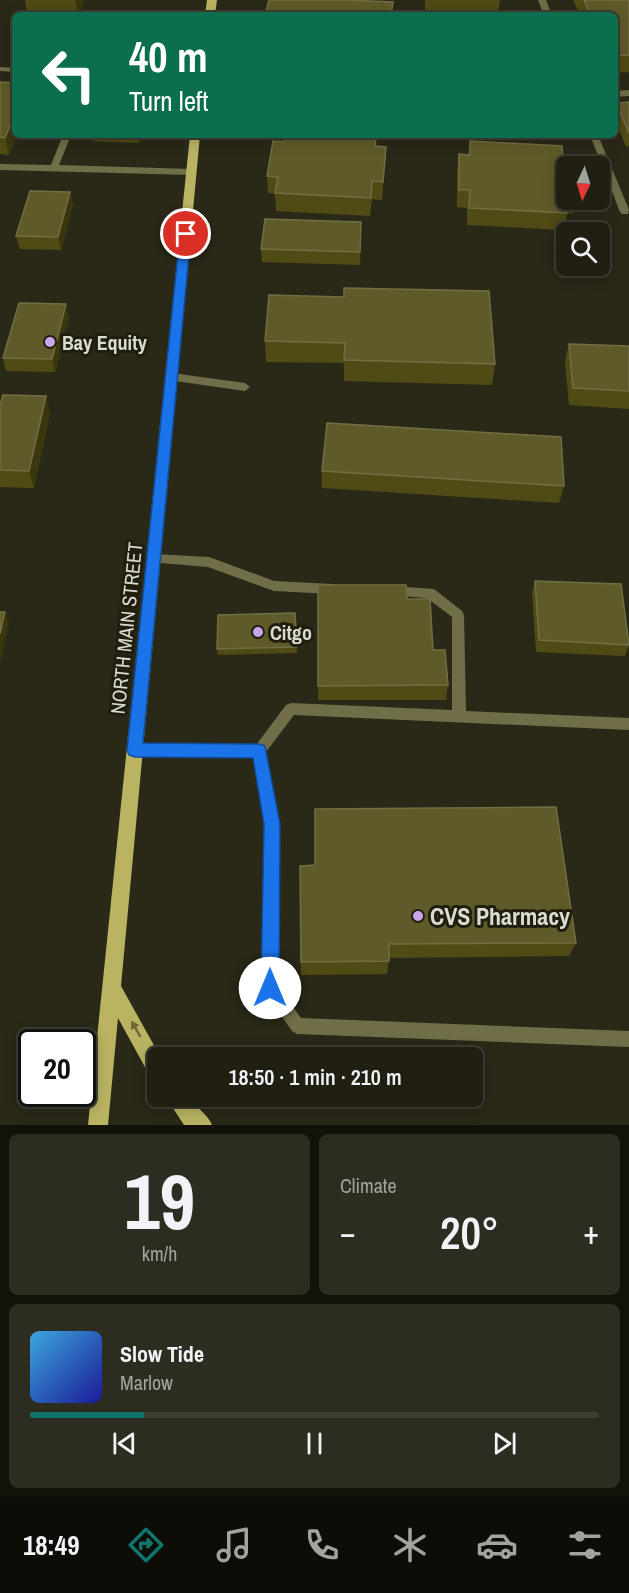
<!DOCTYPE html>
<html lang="en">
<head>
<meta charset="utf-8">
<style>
  :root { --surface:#201f12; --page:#2d2c20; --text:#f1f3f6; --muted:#a2a29f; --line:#3d3d32; --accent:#0f766e }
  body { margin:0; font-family:"Archivo Narrow",sans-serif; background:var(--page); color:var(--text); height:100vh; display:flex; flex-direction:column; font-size:22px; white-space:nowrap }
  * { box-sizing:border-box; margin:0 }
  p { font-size:20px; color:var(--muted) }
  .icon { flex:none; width:33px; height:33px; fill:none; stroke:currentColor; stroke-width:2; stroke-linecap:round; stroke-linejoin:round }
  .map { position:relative; height:1125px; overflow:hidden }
  .drawer { display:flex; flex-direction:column; gap:9px; padding:9px; background:#12110a; flex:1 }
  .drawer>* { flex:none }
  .banner { position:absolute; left:12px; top:12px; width:606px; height:126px; border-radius:9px; box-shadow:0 3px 15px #0003,0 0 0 2px var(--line); background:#0b6e4f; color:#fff; overflow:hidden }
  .needle { width:39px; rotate:184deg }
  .buttons { position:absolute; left:556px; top:156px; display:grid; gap:12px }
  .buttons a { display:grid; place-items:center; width:54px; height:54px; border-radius:9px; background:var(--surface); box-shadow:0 3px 15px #0003,0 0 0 2px var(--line); font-size:30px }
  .speed { position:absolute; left:18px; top:1029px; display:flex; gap:12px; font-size:30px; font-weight:700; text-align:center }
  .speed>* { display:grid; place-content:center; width:78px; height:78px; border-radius:50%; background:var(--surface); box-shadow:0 3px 15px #0003,0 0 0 2px var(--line); line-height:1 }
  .speed .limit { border:3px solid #111; border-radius:9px; background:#fff; color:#111 }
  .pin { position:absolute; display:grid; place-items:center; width:51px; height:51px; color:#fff; margin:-26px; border:3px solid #fff; border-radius:50%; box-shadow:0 2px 6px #0007 }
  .me { position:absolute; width:66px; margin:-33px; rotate:0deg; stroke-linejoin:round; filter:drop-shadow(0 0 4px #0008) }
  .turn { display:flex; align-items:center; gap:21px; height:126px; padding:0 18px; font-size:27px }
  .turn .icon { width:78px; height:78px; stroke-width:2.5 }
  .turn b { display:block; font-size:42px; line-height:51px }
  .big { font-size:45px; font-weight:600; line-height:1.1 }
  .drawer .tile { flex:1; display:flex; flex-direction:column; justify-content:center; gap:9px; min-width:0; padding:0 21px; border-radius:9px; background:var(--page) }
  .drawer .dial { align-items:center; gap:0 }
  .dial b { font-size:78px; line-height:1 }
  .song { display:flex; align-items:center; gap:18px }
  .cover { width:72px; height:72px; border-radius:9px; background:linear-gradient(135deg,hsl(200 70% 55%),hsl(240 70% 35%)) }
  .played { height:6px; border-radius:3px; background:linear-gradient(90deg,var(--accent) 20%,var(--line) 20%) }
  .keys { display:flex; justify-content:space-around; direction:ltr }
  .heat { display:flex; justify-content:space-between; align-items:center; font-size:33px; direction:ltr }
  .drawer .tiles { flex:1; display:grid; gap:9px; grid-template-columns:1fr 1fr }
  .tile:last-child { grid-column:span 2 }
  .trip { position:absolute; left:147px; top:1047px; width:336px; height:60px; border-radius:9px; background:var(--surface); box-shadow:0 3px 15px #0003,0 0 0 2px var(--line); font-weight:600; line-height:60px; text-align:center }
  .tabs { display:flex; height:96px; justify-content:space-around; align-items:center; background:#0d0c07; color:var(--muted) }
  .tabs .icon { width:42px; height:42px }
  .tabs .selected { color:var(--accent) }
  .tabs b { font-size:27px; color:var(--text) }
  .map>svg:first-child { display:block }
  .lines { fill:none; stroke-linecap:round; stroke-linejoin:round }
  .service { fill:#706e48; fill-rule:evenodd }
  .minor { fill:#706e48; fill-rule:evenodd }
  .primary { fill:#b9b362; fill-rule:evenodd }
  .wall { fill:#504b14 }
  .shaded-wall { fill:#3a370d }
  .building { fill:#5e5a29; stroke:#726e43; stroke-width:1.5 }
  .oneway { fill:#6c6938 }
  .route { fill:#1a73e8; stroke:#114b97; stroke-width:1.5 }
  .poi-dot { fill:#c9a5ee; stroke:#201f0f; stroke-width:2 }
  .labels { text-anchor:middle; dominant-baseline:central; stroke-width:6; stroke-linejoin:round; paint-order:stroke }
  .poi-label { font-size:20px; font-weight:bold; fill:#dbdbd1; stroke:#201f0f; text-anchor:start }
  .street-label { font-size:20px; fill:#dbdbd1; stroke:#201f0f }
  .near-poi-label { font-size:24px; font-weight:bold; fill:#dbdbd1; stroke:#201f0f; text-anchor:start }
</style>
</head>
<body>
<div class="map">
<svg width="629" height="1125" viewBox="0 0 629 1125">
  <rect width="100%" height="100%" fill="#2a2918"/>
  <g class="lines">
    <path class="service" d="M63,135h8l-12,30 133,4 5,3 -5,3 -192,-5v-6l51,1z
      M172,373l73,10 5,4 -5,4 -77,-11 -1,-3z
      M154,554l55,3 65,24 58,3 4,1 2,4 -2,4 -4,1 -58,-3 -66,-24 -58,-5 -2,-3 2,-3z
      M392,586l42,3 28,22 2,4 2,96 163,7v12l-335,-15 -28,37 13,72 -1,162 23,32 328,13v16l-332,-13 -5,-3 -30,-43 3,-164 -12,-67 -118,-1 -5,-2 -2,-4 2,-4 5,-2 121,1 30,-40 5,-2 161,7v-93l-25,-19 -39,-3 -2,-4 2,-4z"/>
    <path class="minor" d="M538,0h8l6,15h-8z
      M0,67l15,1v4l-15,-1z
      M629,90v6l-14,1v-6z
      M590,135h8l31,75 -1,4h-6l-2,-2z"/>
    <path class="primary" d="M207,0h10l-2,15h-10z
      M190,135h10l-79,851 40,72h-3v23l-7,-3 -33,-60 -10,107h-20z
      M165,1096h23c7,10 21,20 24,29h-28z"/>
  </g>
  <path class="wall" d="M25,0h59l-6,15 -51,-1z
    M425,0h75l-2,12 -73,-1z
    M573,0h56v72l-14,1v-58h-35z
    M0,82l9,73 -9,-1z
    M629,102v44l-3,1 -11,-28v-10l1,-6z
    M92,135h49l-2,8 -46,-2z
    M377,135l-1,11 10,1 -4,53 -10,-1 -2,17 -94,-5 -1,-17 -7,-1 -1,-17 17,-34z
    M470,141l93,19 4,6v34h9l-3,14 -6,-1 -3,17 -97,-5v-17l-10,-1v-35l2,-18 9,1z
    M70,192l3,13 -12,45 -41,-1 -4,-13z
    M361,222l-1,43 -98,-3 -1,-13z
    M269,295l226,69 -3,21 -148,-4v-18l-78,-1 -1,-21z
    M69,317l-14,55 -49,-1 -3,-13z
    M569,344l60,2v63l-60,-4 -4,-44z
    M0,405l50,8 -16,75 -34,-1z
    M322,471l242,15 -5,17 -237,-15z
    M535,581l94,64 -4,11 -89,-4 -4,-60z
    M318,585l89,14 26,51 15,35 -2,15h-128z
    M295,613l2,40 -79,2 -1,-6z
    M300,866l276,77 -7,13 -180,2 -2,16 -86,1z"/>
  <path class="shaded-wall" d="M75,0h9l-6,15z
    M15,113v22h2l-8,20 -4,-17z
    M137,135h4l-2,8z
    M70,192l3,13 -12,45 -3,-13z
    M66,304l3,13 -14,55 -3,-13z
    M46,396l4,17 -16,75 -5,-17z
    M5,612l4,11 -9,42v-31z"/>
  <path class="building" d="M269,0h80l44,2 -2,13h-126z
    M584,0h45v55l-14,1v-41h-24z
    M0,82l15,1v30l-10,25 -5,-1z
    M629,102v31l-13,-30z
    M285,135h91l-1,11 11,1 -3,35 -11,-1 -1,17 -96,-5 3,-16 -11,-1 6,-35 11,1z
    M470,141l92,5 1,14h11v6h-7v30h-1l1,17 -98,-5 1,-18h-11v-36l11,1z
    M30,191l40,1 -12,45 -42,-1z
    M265,219l96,3 -1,30 -99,-3z
    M344,288l145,3 6,73 -151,-4 1,-17 -80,-2 4,-46 75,2z
    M19,303l47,1 -14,55 -49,-1z
    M569,344l60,2v45l-56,-3z
    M3,395l43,1 -17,75 -29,-1v-65z
    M327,423l234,14 3,49 -242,-15z
    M535,581l86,3 8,61 -90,-5z
    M318,585h88l1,14h23l3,51h12l3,35 -130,1z
    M0,612h5l-5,22z
    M295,613l2,34 -80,2 1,-34z
    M556,807l20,136 -187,1v17l-88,1 -1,-96 15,-1v-56z"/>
  <defs><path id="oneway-solid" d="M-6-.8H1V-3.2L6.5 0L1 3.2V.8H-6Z" transform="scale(1.5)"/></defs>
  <use class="oneway" href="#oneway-solid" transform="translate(136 1029) rotate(-120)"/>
  <path class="route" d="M186,231l5,3 -48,509 116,1 6,2 15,78 -1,164 -3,6 -6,2 -6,-2 -3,-6 3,-164 -11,-66 -118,-1 -6,-2 -2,-5 53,-516z"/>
  <g class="poi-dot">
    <circle cx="50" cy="342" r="6"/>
    <circle cx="258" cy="632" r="6"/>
    <circle cx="418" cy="916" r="6"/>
  </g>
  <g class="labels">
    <g class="poi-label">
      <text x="62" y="342">Bay Equity</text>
      <text x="270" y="632">Citgo</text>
    </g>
    <g class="street-label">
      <text transform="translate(126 628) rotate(-84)">NORTH MAIN STREET</text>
    </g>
    <g class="near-poi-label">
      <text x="430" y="916">CVS Pharmacy</text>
    </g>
  </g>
</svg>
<div class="buttons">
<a><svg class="needle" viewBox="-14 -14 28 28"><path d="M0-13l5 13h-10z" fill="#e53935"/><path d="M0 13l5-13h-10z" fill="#a2a29f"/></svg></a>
<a><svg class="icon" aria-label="search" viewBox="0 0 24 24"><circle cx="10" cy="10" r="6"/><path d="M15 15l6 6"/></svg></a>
</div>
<div class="speed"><div class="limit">20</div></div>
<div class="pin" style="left:186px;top:234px;background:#d93025"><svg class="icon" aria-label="arrive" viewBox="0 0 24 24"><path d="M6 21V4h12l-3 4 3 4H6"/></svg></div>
<svg class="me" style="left:270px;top:988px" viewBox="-20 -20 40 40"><circle r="19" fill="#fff"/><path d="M0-13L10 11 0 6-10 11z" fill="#1a73e8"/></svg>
<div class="trip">18:50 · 1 min · 210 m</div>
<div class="banner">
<div class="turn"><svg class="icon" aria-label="left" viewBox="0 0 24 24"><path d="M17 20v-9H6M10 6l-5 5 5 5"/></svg><div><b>40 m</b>Turn left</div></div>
</div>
</div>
<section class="drawer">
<div class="tiles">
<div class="tile dial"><b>19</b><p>km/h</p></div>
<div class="tile"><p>Climate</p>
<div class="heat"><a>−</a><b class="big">20°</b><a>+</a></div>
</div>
<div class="tile">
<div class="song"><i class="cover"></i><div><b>Slow Tide</b><p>Marlow</p></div></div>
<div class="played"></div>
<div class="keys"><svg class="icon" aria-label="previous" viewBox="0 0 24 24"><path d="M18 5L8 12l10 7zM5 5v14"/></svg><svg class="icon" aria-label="pause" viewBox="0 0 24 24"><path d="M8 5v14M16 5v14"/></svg><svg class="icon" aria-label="next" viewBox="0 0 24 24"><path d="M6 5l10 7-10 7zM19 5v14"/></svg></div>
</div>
</div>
</section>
<nav class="tabs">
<b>18:49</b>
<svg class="icon selected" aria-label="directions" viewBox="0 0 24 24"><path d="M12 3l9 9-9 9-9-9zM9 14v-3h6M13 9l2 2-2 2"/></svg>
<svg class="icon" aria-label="music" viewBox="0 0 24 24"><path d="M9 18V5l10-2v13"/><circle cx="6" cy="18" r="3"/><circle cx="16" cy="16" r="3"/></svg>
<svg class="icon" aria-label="phone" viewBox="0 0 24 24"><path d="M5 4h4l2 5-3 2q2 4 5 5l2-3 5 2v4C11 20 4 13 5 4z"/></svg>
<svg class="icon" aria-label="climate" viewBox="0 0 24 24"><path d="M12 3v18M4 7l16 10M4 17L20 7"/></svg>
<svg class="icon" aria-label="car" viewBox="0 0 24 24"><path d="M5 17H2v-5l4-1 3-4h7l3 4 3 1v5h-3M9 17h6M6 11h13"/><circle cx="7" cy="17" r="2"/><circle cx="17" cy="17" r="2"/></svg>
<svg class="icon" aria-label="filters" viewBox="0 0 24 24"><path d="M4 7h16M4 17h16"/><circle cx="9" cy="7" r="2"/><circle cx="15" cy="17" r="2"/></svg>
</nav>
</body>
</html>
